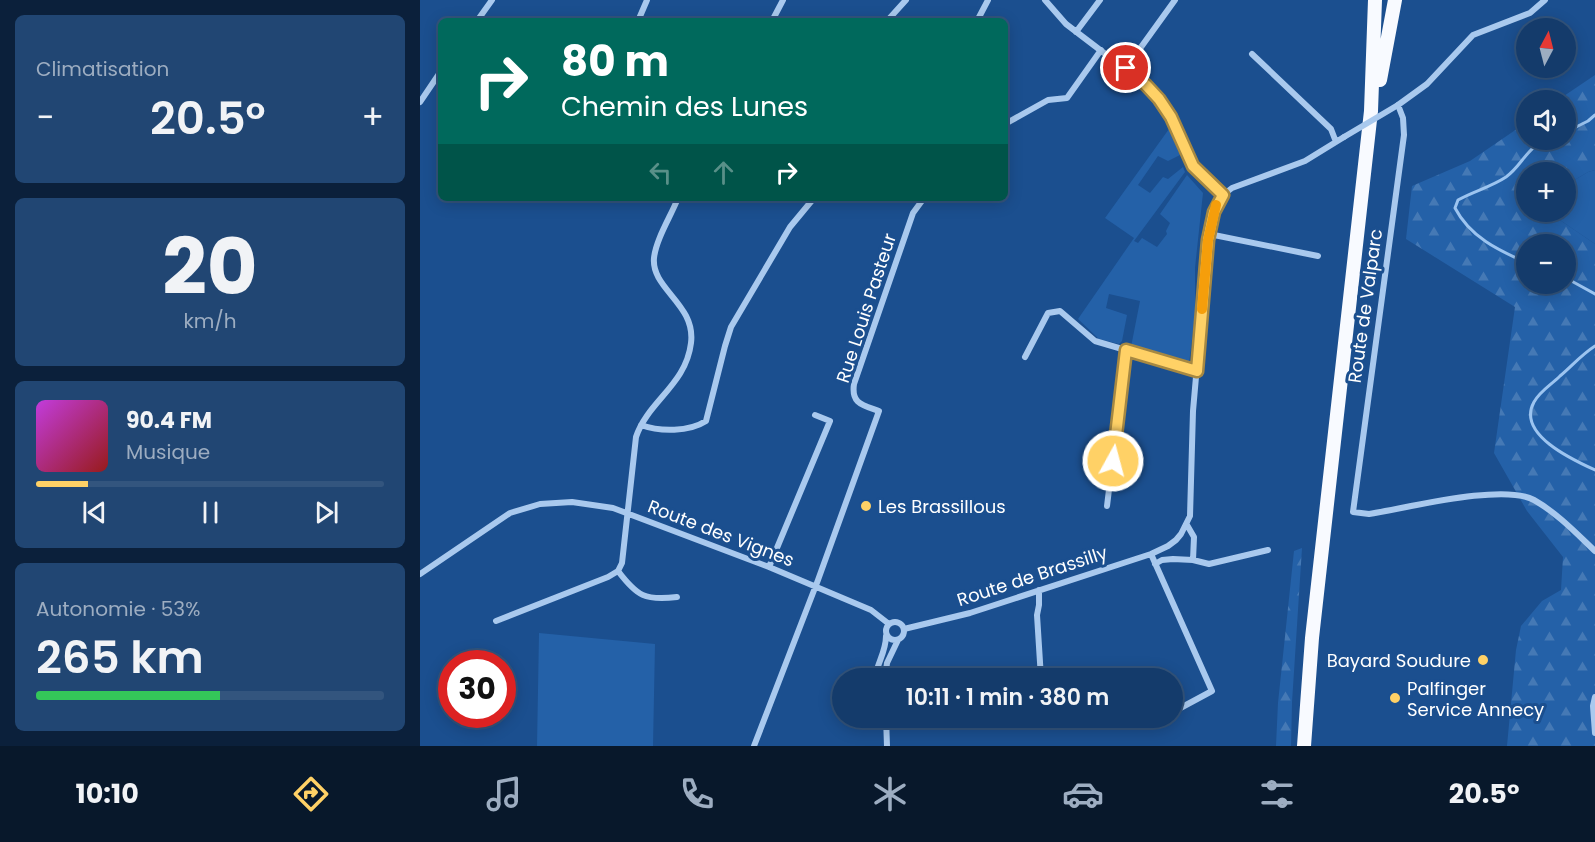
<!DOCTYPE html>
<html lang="fr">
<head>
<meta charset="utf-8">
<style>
  :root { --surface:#143b6b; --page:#214673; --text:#f1f3f6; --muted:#9dadc1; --line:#33557e; --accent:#ffd166 }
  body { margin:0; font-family:Poppins,sans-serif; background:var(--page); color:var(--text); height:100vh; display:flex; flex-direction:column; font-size:22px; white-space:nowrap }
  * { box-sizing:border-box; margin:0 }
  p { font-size:20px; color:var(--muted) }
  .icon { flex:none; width:33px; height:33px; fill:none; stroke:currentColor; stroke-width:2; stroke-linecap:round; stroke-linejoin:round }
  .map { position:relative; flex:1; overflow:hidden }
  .details { display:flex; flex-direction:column; gap:15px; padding:15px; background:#0b203b; width:420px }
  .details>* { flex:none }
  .guide { position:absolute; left:18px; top:18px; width:570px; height:183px; border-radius:9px; box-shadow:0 3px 15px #0003,0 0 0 2px var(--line); background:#00695c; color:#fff; overflow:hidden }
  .needle { width:39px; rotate:7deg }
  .buttons { position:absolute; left:1096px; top:18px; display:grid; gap:12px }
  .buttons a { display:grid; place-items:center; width:60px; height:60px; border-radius:50%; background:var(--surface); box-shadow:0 3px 15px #0003,0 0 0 2px var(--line); font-size:30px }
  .speed { position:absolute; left:18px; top:650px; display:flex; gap:12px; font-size:30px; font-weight:700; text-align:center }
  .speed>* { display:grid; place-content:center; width:78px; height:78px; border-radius:50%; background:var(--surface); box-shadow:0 3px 15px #0003,0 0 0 2px var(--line); line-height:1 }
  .speed .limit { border:9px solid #d22; background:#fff; color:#111 }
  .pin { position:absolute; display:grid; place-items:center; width:51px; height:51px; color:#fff; margin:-26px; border:3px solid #fff; border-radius:50%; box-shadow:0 2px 6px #0007 }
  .me { position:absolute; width:66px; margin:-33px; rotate:7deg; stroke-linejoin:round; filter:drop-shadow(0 0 4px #0008) }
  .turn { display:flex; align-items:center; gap:21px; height:126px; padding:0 24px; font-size:27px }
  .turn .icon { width:78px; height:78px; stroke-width:2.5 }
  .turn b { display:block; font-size:42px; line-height:51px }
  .lanes { display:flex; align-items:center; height:57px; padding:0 24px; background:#0003; justify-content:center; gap:30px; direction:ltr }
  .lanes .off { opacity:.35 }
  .big { font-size:45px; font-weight:600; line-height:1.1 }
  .details .card { flex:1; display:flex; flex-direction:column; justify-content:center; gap:9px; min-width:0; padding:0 21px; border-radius:9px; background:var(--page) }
  .details .dial { align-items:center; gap:0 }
  .dial b { font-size:78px; line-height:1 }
  .song { display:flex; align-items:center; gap:18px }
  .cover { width:72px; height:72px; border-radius:9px; background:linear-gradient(135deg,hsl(290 70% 55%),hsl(0 70% 35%)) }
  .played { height:6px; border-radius:3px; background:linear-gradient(90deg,var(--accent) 15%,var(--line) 15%) }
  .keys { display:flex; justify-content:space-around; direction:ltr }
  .heat { display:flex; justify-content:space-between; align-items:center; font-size:33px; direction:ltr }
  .charge { height:9px; border-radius:4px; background:linear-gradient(90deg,#34c759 53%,var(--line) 0) }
  .trip { position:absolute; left:412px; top:668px; width:351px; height:60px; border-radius:30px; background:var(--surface); box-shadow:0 3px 15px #0003,0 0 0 2px var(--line); font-weight:600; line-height:60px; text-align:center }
  .tabs { display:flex; height:96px; justify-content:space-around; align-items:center; background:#08182b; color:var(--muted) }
  .tabs .icon { width:42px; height:42px }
  .tabs .on { color:var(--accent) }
  .tabs b { font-size:27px; color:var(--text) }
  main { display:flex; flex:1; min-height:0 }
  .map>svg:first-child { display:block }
  .green { fill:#2461a8 }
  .forest { fill:url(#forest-firs); fill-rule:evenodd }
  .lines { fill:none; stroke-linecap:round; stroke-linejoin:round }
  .stream { stroke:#9cc4f0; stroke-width:3 }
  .minor { stroke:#a9c9ee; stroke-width:6 }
  .trunk { stroke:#f8faff; stroke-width:14 }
  .minor-bridge { stroke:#a9c9ee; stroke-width:6 }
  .route-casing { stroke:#a68842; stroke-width:15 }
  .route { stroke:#ffd166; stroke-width:10 }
  .slow { stroke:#f59e0b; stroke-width:10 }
  .poi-dot { fill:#ffd166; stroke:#1b4f8f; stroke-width:2 }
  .labels { text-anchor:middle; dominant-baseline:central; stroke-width:6; stroke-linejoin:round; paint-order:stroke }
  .street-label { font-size:18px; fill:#fff; stroke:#1b4f8f }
  .poi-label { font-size:18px; fill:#fff; stroke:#1b4f8f; text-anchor:start }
</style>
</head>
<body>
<main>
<section class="details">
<div class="card"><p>Climatisation</p>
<div class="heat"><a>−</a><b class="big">20.5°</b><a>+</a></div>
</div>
<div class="card dial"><b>20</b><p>km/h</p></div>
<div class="card">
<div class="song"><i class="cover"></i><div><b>90.4 FM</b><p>Musique</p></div></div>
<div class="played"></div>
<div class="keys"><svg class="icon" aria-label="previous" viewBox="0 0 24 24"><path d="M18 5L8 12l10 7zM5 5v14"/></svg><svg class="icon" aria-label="pause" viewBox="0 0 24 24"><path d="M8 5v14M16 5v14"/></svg><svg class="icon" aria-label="next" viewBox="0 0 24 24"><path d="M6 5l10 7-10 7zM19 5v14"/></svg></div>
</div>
<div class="card"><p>Autonomie · 53%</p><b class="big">265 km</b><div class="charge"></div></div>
</section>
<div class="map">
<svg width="1175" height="746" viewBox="0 0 1175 746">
  <defs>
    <pattern id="forest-firs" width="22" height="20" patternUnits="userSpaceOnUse" patternTransform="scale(1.5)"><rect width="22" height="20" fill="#2461a8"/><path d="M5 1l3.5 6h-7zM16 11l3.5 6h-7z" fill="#4579b5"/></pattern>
  </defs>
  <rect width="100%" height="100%" fill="#1b4f8f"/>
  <path class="green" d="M749,129l11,26 -12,6 -10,-5 -20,29 12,8 13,-16 5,2 15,-12 2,5 -51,69 4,2 4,-5 15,9 10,-13 -1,-3 4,-8 -10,-9 27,-39 16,18 -8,75v46l-6,50 -58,-17 9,-46 -31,-7 -3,14 21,7 -5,26 -3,3 -20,-5 -21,-20 56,-81 -29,-20z
    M1175,170v74l-41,-28 -3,-4h15v-27l22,-13z
    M119,633l116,11 -2,102h-116z"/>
  <path class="forest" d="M1175,75v95l-7,2 -22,13v-13h-39v40h24l3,4 41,28v502h-88l9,-96 5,-24 21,-25 19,-11 2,-33 -36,-46 -33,-58 21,-146 -109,-68 6,-53 58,-25 57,-39v18h39v-40h-8zM1107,244h39v40h-39z
    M882,548l-10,154 -1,44h-15l2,-43 16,-152z"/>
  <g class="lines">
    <path class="stream" d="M1146,132l22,-11 7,-6
      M1107,263c-29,-13 -57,-26 -72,-55l3,-8c16,-9 33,-13 48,-23 17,-12 21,-32 43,-37
      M1146,278l29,16
      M1175,346c-14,9 -23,20 -35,30 -9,9 -20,15 -26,26 -18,32 39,58 61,68"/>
    <path class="minor" d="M625,0l21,24 80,61 22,28 25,53 30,29
      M1125,0l-15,13 -57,22 -46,49 -29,21 5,13 1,17 -51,377 16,2c38,-6 134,-31 165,-14 23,13 42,33 61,51
      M57,21l15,-21
      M218,21l9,-21
      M352,21l11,-21
      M467,21l19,-21
      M557,21l11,-21
      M656,32l24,-32
      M832,54l79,75 5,13
      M706,68l49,-68
      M0,102l21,-31
      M585,124l43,-24 19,-2 34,-48
      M789,234l109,22
      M605,357l23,-44 12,-2 35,30 102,30
      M221,425c19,7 48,7 65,-4l19,-75 6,-19 59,-100 24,-29
      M687,506l19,-156
      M767,525l7,12 -1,23
      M731,554l61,137 -39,21
      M735,564l7,-4 11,-1 20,1 16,4 59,-14
      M349,567l61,-146 -15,-6
      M198,571c19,25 27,30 59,26
      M0,574l90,-61 30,-9 32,-2 41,6 156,59 102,43 18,14
      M619,590v15l-2,10 4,63
      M76,621l112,-44 10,-6 4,-8 14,-126c12,-36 50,-52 55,-94 5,-39 -40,-54 -37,-85 2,-19 17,-42 24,-60
      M466 631a9 9 0 1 1 18 0a9 9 0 1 1-18 0Z
      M484,629l66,-16 181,-59 17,-8 8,-6 5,-6 9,-18 3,-105 15,-171 8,-35 7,-10 9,-7 73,-27 39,-24
      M455,678c2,-15 11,-26 11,-42
      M465,678l2,-15 11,-23
      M1175,697l-2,9 2,27
      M466,717l1,29
      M732,724l13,-7
      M334,746l64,-166 61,-169c-16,-6 -28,-7 -25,-27l59,-171 11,-15"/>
    <path class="trunk" d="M960,80l15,-80
      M884,746l8,-108 59,-527 4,-111"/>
    <path class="minor-bridge" d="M924,137l54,-32"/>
  </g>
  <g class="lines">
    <defs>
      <path id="route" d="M693,461l13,-111 71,21 11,-131 6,-28 9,-17 -30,-29 -22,-49 -12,-18 -13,-14 -20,-17"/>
    </defs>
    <use href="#route" class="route-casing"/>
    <use href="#route" class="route"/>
    <path class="slow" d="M782,309l6,-69 8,-35"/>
  </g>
  <g class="poi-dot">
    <circle cx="446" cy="506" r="6"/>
    <circle cx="1063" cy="660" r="6"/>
    <circle cx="975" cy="698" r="6"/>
  </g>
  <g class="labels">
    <g class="street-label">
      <text transform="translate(945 306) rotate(-82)">Route de Valparc</text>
      <text transform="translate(446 308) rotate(-72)">Rue Louis Pasteur</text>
      <text transform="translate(301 533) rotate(21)">Route des Vignes</text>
      <text transform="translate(612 576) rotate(-18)">Route de Brassilly</text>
    </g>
    <g class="poi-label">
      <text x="458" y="506">Les Brassillous</text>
      <text x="1051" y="660" text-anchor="end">Bayard Soudure</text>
      <text x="987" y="688">Palfinger<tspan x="987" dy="21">Service Annecy</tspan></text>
    </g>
  </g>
</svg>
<div class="buttons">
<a><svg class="needle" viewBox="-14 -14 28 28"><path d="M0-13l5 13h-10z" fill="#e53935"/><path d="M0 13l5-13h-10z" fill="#9dadc1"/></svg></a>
<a><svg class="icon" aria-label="sound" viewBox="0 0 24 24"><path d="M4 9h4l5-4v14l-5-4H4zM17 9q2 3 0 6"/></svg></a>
<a>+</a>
<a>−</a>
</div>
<div class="speed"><div class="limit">30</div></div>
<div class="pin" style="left:706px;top:68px;background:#d93025"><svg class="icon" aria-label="arrive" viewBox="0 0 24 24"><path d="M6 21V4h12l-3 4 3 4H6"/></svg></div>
<svg class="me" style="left:693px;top:461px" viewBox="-20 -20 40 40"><circle r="17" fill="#ffd166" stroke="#fff" stroke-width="3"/><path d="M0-11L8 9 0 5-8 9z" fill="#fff"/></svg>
<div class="trip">10:11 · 1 min · 380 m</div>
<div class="guide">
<div class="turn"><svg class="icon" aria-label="right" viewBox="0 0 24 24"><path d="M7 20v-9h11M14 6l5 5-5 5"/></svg><div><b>80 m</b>Chemin des Lunes</div></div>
<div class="lanes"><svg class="icon off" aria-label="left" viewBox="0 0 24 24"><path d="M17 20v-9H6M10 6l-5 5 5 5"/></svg><svg class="icon off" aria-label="ahead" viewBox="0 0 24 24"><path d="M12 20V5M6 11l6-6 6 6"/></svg><svg class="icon" aria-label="right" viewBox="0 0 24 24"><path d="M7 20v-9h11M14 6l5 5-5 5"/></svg></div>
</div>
</div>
</main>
<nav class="tabs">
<b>10:10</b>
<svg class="icon on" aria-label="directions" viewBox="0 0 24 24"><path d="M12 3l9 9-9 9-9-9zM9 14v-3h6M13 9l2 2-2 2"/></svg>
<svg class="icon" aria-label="music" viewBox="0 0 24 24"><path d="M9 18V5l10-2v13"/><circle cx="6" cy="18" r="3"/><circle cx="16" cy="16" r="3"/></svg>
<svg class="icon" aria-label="phone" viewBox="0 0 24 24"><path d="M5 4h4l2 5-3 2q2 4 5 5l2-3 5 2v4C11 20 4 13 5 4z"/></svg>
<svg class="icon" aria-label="climate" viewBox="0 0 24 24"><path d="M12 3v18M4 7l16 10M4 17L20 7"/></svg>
<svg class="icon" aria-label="car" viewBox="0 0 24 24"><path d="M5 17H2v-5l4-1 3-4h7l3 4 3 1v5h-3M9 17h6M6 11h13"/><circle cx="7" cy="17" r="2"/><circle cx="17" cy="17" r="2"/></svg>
<svg class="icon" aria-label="filters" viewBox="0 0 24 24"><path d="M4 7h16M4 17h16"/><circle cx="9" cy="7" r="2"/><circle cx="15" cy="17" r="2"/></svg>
<b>20.5°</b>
</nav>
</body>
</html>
